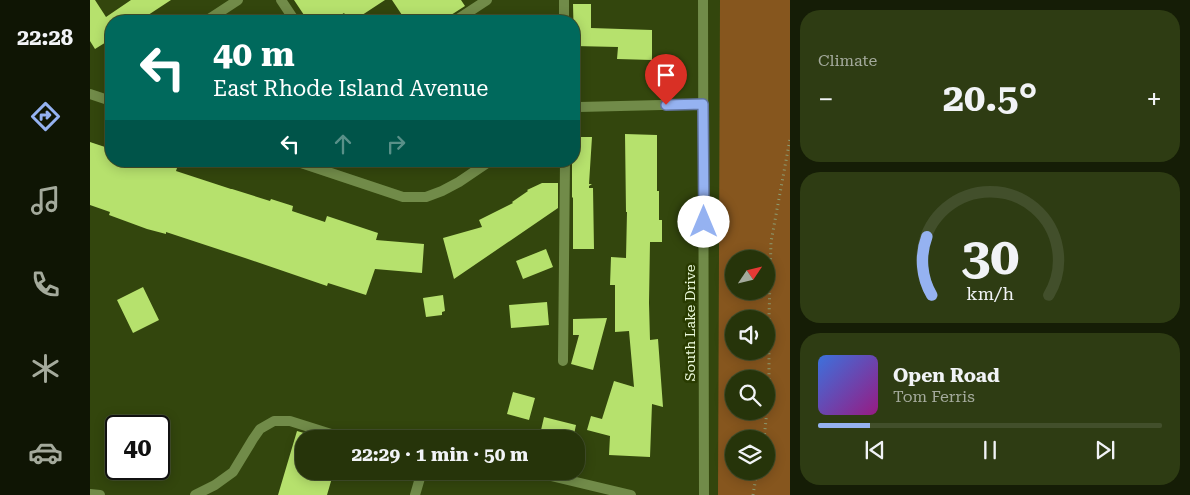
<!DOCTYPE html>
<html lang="en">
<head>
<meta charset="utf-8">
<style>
  :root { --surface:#26340a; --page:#2e3c13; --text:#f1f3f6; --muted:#a4aa9c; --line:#424f2b; --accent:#95b2f1 }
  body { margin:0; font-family:"Roboto Serif",serif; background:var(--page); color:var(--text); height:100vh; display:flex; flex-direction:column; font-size:19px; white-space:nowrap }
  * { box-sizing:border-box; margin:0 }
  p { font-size:16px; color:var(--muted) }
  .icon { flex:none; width:28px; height:28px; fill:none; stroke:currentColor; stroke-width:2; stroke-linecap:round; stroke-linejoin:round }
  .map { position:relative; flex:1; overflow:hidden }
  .details { display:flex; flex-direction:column; gap:10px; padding:10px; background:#151d06; width:400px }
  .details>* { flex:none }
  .top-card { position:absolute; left:15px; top:15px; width:475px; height:152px; border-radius:20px; box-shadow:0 2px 12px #0003,0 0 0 1px var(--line); background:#00695c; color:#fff; overflow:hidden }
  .needle { width:32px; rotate:55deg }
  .buttons { position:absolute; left:635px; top:250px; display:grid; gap:10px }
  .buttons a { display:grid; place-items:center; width:50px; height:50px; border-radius:50%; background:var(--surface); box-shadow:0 2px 12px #0003,0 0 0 1px var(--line); font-size:25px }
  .speed { position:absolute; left:15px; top:415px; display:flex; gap:10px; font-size:25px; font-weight:700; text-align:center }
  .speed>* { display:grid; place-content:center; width:65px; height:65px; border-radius:50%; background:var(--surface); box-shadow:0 2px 12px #0003,0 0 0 1px var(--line); line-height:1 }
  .speed .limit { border:2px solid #111; border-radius:8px; background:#fff; color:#111 }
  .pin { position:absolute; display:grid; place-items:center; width:42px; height:42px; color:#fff; margin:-51px -21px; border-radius:50% 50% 50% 0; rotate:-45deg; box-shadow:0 0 5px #0007 }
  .pin .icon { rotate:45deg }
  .me { position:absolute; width:55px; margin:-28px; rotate:0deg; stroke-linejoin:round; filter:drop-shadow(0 0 4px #0008) }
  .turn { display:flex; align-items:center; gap:18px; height:105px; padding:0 25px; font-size:22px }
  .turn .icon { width:65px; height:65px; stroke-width:2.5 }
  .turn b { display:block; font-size:35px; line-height:42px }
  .lanes { display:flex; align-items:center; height:48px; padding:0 25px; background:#0003; justify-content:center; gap:25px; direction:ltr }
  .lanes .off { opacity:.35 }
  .big { font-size:38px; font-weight:700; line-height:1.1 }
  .details .widget { flex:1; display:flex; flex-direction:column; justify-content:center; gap:8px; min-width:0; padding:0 18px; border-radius:20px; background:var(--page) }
  .details .dial { align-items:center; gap:0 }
  .dial svg { height:130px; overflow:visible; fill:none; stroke:var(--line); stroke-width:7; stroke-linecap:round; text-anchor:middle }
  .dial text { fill:var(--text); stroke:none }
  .song { display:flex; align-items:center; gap:15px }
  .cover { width:60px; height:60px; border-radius:8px; background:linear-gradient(135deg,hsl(220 70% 55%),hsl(310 70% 35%)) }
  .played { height:5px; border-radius:2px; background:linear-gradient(90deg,var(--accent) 15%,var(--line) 15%) }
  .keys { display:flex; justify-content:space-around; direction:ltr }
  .heat { display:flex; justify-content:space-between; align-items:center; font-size:28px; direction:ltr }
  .trip { position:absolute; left:205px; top:430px; width:290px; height:50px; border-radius:20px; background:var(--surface); box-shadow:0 2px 12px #0003,0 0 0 1px var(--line); font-weight:700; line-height:50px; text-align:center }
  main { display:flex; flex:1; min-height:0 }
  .tabs { display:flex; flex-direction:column; width:90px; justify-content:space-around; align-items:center; background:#0f1504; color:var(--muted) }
  .tabs .icon { width:35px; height:35px }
  .tabs .selected { color:var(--accent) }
  .tabs b { font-size:22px; color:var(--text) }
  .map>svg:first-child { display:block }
  .green { fill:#86561e; fill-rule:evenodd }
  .building { fill:#b6e16d }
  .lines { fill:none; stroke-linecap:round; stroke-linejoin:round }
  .path { stroke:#8d9d72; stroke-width:3; stroke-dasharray:1 4; stroke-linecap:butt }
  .service { stroke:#718b49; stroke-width:10 }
  .minor { stroke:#718b49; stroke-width:10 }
  .tertiary { stroke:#718b49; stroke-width:10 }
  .route-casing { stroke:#61749d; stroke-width:12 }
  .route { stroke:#95b2f1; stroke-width:9 }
  .labels { text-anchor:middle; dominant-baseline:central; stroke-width:5; stroke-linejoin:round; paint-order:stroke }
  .street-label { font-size:14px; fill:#edfbdd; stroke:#293b00 }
</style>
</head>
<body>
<main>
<nav class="tabs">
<b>22:28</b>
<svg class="icon selected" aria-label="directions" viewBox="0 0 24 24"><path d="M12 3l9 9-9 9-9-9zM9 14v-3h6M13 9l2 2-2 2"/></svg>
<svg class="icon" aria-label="music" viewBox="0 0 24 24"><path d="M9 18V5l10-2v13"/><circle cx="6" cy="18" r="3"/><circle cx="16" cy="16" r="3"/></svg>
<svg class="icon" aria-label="phone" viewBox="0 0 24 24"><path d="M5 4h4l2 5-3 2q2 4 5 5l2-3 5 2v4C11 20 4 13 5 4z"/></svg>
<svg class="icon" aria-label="climate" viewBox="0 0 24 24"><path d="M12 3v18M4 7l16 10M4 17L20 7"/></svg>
<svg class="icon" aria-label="car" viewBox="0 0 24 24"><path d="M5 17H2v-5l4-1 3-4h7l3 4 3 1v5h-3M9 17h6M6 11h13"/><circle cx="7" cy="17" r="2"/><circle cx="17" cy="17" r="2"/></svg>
</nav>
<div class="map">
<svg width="700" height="495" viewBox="0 0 700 495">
  <rect width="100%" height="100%" fill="#33460d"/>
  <path class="green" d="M630,0h70v495h-72zM644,259h32v32h-32zM644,319h32v32h-32zM644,379h32v32h-32zM644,439h32v32h-32z"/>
  <path class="building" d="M0,0h5l11,17 25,-17h40l-32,21h-28v18l-16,10 -5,-8z
    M204,0h91l-32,21h-3l-6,-8 -12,8h-24z
    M302,0h69l4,6 -14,9 -3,6h-42z
    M483,4h18v24l61,2v30l-35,-1 1,-12 -44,-1z
    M535,134l32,1v56h2v29h3v22h-12l-1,61 1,37 8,-1 5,68 -11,-3 -2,53 -41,-2 1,-19 -23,-6 4,-14 11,3 12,-38 20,6 -5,-56 -14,1v-47h-5l1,-28 15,1 1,-46h-1z
    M484,137h18l-3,47h3l-3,2v2h4l1,61h-21v-52l-1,1v-37h2z
    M0,142l21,7v12h42l24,7 -1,3 55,18h1l38,12 1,-2 22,7 -1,5 33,11 2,-6 51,17 -2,7 48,4 -2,29 -47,-4 -9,26 -38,-12 -1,3 -82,-28 -79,-26v2l-19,-5 -38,-14 1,-3 -20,-7z
    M452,183h16v25l-104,71 -11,-41 39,-11 -3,-7 34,-17 -1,-1 16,-11 -1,-1z
    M456,249l7,18 -30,12 -7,-18z
    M53,287l16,33 -26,13 -16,-33z
    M353,295l2,16 -3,1v3l-16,2 -3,-19z
    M457,302l2,23 -38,3 -2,-23z
    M517,318l-14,52 -22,-6 8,-29h-6v-16z
    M423,392l22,6 -6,22 -22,-6z
    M454,417l32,8 -3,14h-34z
    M207,431l7,2v38h30l-7,24h-49z"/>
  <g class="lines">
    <path class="path" d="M674,439l5,-48v-74l2,-75 19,-103
      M663,495l4,-24"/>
    <path class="service" d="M191,0l14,21
      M474,0v21
      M365,21l32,-21
      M473,361l2,-200
      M353,471l7,2 29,-2
      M440,471l101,24
      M0,494l10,1
      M105,495l20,-10 18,-13 20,-33 7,-10 14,-8h16l57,18
      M325,495l7,-24"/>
    <path class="minor" d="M116,21l32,-21
      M0,94l21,7
      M484,108l5,-1 124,-3
      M205,161l108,36h23l16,-6 17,-9 31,-21"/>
    <path class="tertiary" d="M613,0l1,495"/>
  </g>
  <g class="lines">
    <defs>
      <path id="route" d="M576,105l37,-1 1,118"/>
    </defs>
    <use href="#route" class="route-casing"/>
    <use href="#route" class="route"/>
  </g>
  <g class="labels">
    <g class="street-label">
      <text transform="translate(600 323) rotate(-90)">South Lake Drive</text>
    </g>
  </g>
</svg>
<div class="buttons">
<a><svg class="needle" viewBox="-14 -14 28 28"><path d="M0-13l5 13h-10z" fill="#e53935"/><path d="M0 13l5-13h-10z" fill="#a4aa9c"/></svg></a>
<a><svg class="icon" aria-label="sound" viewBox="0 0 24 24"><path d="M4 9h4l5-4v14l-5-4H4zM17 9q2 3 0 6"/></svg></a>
<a><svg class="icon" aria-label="search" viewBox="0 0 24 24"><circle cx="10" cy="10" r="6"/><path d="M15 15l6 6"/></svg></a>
<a><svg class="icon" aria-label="layers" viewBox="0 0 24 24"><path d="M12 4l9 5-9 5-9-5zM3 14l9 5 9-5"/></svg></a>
</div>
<div class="speed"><div class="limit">40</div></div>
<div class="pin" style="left:576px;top:105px;background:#d93025"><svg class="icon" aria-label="arrive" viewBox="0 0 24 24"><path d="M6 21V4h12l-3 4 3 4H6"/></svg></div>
<svg class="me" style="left:614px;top:222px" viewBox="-20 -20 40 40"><circle r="19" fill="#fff"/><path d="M0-13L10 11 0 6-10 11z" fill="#95b2f1"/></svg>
<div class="trip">22:29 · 1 min · 50 m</div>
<div class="top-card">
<div class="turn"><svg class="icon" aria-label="left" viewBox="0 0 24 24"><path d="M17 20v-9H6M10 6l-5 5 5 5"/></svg><div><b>40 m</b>East Rhode Island Avenue</div></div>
<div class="lanes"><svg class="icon" aria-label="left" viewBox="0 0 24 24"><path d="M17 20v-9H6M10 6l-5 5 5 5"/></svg><svg class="icon off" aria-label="ahead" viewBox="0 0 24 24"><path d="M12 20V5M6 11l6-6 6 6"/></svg><svg class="icon off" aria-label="right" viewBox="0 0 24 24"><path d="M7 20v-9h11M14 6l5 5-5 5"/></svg></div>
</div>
</div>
<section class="details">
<div class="widget"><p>Climate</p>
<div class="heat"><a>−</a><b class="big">20.5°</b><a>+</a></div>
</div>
<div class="widget dial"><svg viewBox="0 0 100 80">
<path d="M14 69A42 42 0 1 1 86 69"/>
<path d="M14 69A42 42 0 0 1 11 33" stroke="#95b2f1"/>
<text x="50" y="56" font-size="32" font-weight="700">30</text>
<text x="50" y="72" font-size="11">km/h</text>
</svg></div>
<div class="widget">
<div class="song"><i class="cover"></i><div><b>Open Road</b><p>Tom Ferris</p></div></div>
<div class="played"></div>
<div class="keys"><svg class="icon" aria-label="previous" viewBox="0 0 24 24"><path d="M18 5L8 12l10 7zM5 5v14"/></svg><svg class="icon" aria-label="pause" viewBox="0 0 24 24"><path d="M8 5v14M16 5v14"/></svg><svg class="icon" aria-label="next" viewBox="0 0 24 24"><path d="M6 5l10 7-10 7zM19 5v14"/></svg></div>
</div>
</section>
</main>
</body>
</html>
